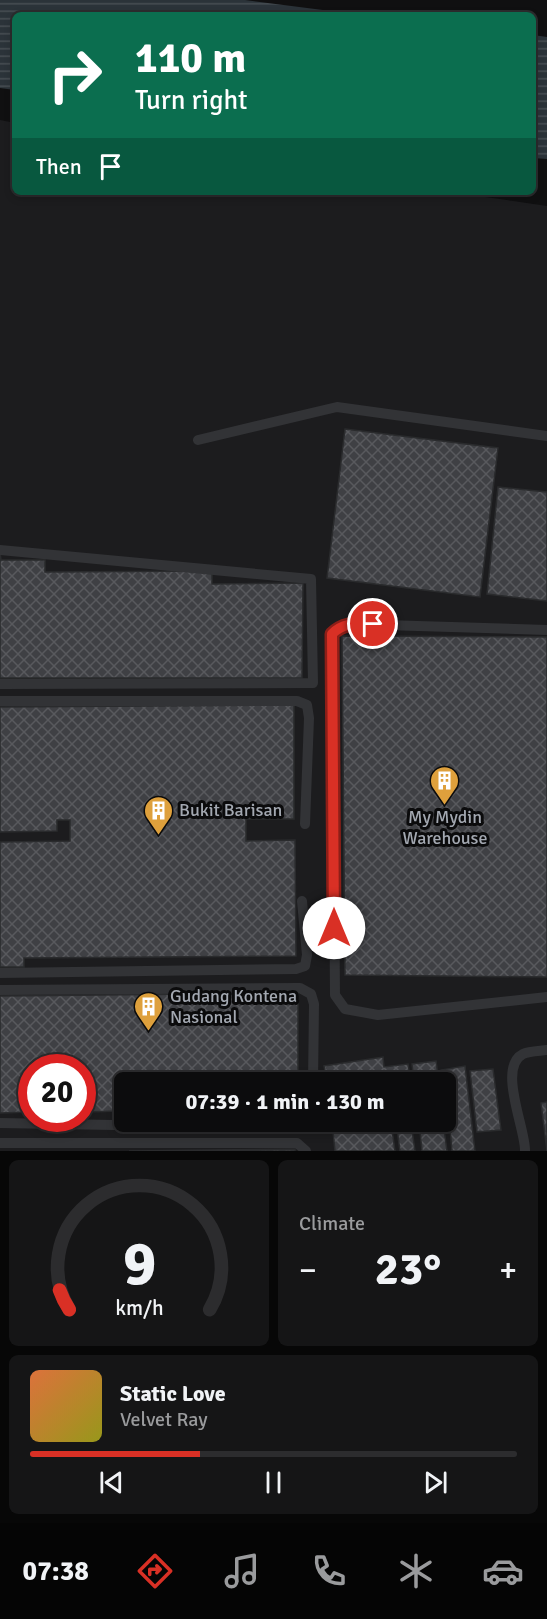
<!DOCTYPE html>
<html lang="en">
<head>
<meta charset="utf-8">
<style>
  :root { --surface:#0c0c0d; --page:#151516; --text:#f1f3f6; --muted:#9a9b9d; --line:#2c2c2e; --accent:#d93025 }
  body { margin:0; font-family:Signika,sans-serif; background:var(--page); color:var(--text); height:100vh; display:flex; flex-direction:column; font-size:22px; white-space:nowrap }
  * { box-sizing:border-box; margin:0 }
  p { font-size:20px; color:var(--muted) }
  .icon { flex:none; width:33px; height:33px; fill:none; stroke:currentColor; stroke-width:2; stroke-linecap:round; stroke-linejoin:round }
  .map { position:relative; height:1151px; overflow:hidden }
  .drawer { display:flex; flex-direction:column; gap:9px; padding:9px; background:#070707; flex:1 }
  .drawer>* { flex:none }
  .top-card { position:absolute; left:12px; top:12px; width:524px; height:183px; border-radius:9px; box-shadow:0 3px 9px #0003,0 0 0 2px var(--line); background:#0b6e4f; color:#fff; overflow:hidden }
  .speed { position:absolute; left:18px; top:1054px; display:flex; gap:12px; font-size:30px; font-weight:700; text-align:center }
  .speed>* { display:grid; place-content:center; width:78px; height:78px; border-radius:50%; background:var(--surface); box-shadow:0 3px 9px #0003,0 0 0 2px var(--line); line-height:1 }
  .speed .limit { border:9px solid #d22; background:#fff; color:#111 }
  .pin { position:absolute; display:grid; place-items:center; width:51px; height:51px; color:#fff; margin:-26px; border:3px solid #fff; border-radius:50%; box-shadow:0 2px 6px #0007 }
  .me { position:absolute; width:66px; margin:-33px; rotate:0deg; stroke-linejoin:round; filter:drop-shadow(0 0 4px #0008) }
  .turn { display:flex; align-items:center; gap:21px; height:126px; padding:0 24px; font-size:27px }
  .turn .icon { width:78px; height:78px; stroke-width:2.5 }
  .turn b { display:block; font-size:42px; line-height:51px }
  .then { display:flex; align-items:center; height:57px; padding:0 24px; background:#0003; gap:12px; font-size:22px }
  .big { font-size:45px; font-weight:700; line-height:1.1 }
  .drawer .widget { flex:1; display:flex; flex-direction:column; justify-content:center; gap:9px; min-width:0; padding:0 21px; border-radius:9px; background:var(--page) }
  .drawer .dial { align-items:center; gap:0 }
  .dial svg { height:156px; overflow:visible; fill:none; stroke:var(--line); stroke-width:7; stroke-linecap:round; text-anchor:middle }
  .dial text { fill:var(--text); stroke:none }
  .song { display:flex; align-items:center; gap:18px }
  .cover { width:72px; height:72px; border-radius:9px; background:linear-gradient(135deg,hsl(20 70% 55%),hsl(60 70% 35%)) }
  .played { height:6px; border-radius:3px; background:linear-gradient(90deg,var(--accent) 35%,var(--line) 35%) }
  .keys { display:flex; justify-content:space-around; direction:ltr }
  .heat { display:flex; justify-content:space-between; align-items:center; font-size:33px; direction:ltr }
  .drawer .tiles { flex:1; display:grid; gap:9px; grid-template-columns:1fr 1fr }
  .widget:last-child { grid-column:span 2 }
  .trip { position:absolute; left:114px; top:1072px; width:342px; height:60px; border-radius:9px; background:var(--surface); box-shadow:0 3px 9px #0003,0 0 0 2px var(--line); font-weight:700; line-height:60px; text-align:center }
  .tab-bar { display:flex; height:96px; justify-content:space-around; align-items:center; background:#050505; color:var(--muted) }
  .tab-bar .icon { width:42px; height:42px }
  .tab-bar .selected { color:var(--accent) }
  .tab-bar b { font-size:27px; color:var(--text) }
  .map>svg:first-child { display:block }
  .built { fill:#1c1c1e; fill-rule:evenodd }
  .water { fill:url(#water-rules) }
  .building { fill:url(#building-cross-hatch); stroke:#2a2b2d; stroke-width:1.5 }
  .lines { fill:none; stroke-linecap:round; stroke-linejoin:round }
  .service { stroke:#323336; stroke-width:10 }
  .route-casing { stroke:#8d1f18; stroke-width:15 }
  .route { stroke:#d93025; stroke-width:10 }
  .labels { text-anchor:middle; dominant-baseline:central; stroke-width:6; stroke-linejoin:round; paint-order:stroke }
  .poi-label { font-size:18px; fill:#a3a8b1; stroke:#0b0b0c; text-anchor:start }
</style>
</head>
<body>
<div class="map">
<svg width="547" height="1151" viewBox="0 0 547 1151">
  <defs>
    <pattern id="water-rules" width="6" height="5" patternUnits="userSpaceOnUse" patternTransform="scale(1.5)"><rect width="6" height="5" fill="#2b3339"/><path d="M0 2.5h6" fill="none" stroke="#474e53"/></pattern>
    <pattern id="building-cross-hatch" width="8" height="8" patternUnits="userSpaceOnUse" patternTransform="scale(1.5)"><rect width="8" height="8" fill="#3f4044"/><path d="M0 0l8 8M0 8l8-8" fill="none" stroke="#58595d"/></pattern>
  </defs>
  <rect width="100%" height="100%" fill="#101011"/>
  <path class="built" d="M0,120l15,3v69h436l96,14v945h-547zM32,1068h50v51h-50zM124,1083h322v39h-322z"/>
  <path class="water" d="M0,0h245l117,15h-347v75l-15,-2z
    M533,35l14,2v122l-14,-1z"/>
  <path class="building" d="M345,429l153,19 -18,149 -153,-19z
    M498,487l49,5v109l-60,-7z
    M0,552l1,8h44v12l167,-1v13l91,-1 -1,95h-302z
    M342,636l205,1v340l-202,-2z
    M294,705v114h-48v22l49,-1 1,116 -272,2v9h-24v-125l70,-1v-21h-13v11l-57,1v-125z
    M298,993v90h-174v28l-42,1v-44h-50v44l-32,1v-117z
    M383,1057l1,10 24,-3 3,19h-84l-3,-17z
    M436,1061l3,22h-25l-2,-19z
    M465,1066l10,85h-23l-6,-68h-3l-2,-13z
    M493,1069l8,61 -24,2 -7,-61z
    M547,1102v49l-6,-48z
    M332,1122h59l4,29h-60z
    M396,1122h15l4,29h-15z
    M419,1122h24l4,29h-25z
    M295,1149v2h-166z"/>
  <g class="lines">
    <path class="service" d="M198,440l139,-33 210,29
      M0,550l311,29 2,104 -313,1
      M547,630l-196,-6 -12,3 -7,7 3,361 10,14 33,6 169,-18
      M0,701h297l10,4 2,13 -4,106
      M0,973l296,-4 9,-3 2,-11 -5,-54
      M0,990l300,-2 11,6 3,10 -1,79
      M0,1123l289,5 15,-1 6,-5
      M0,1143h297l9,8
      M525,1151c1,-21 -28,-84 -2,-97 6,-3 17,-3 24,-4"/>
  </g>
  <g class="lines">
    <defs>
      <path id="route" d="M334,928l-2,-294c12,-12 25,-10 41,-10"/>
    </defs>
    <use href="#route" class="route-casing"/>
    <use href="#route" class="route"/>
  </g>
  <defs>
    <symbol id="building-pin" viewBox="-11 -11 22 30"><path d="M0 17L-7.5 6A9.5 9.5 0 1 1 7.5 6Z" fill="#dea03c" stroke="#0b0b0c"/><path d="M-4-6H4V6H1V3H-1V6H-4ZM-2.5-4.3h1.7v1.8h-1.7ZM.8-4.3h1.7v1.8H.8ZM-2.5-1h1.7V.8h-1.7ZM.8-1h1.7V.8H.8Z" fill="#fff"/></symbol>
  </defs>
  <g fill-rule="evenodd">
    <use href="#building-pin" x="428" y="764" width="33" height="45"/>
    <use href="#building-pin" x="142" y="794" width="33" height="45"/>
    <use href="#building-pin" x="132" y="990" width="33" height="45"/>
  </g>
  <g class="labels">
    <g class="poi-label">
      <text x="179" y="810">Bukit Barisan</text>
      <text x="445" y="817" text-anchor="middle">My Mydin<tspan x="445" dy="21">Warehouse</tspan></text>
      <text x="170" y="996">Gudang Kontena<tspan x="170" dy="21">Nasional</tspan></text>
    </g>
  </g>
</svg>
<div class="speed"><div class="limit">20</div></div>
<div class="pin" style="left:373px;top:624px;background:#d93025"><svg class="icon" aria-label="arrive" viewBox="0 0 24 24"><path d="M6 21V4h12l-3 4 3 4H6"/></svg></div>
<svg class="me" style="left:334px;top:928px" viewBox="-20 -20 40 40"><circle r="19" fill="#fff"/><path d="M0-13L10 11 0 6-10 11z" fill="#d93025"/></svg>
<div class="trip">07:39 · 1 min · 130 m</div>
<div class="top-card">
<div class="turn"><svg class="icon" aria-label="right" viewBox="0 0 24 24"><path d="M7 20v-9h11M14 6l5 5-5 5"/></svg><div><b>110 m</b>Turn right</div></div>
<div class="then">Then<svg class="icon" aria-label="arrive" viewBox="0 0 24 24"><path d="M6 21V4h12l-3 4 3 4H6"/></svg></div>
</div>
</div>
<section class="drawer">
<div class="tiles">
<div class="widget dial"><svg viewBox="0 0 100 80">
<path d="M14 69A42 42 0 1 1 86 69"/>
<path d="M14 69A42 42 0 0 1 9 59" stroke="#d93025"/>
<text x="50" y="56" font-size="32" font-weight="700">9</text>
<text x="50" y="72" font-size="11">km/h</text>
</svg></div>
<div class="widget"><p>Climate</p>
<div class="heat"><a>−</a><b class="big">23°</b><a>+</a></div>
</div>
<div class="widget">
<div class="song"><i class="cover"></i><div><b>Static Love</b><p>Velvet Ray</p></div></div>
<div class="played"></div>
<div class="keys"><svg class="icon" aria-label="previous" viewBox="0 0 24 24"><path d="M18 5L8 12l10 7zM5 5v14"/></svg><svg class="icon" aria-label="pause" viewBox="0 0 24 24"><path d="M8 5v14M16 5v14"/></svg><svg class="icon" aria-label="next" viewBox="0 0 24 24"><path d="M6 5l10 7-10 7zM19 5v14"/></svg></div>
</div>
</div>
</section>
<nav class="tab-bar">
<b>07:38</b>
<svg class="icon selected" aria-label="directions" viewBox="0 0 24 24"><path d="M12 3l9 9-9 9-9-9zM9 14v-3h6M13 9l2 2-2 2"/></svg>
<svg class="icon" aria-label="music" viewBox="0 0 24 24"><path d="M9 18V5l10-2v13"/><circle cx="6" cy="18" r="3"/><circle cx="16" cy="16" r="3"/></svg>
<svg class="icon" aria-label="phone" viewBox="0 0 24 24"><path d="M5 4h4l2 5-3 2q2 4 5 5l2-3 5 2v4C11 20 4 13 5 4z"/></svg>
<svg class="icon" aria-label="climate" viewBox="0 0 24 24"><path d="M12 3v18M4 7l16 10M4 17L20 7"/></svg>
<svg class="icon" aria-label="car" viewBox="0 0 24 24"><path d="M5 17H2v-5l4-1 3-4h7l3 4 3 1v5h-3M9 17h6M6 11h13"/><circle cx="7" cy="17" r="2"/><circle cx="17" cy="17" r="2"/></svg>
</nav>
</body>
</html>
